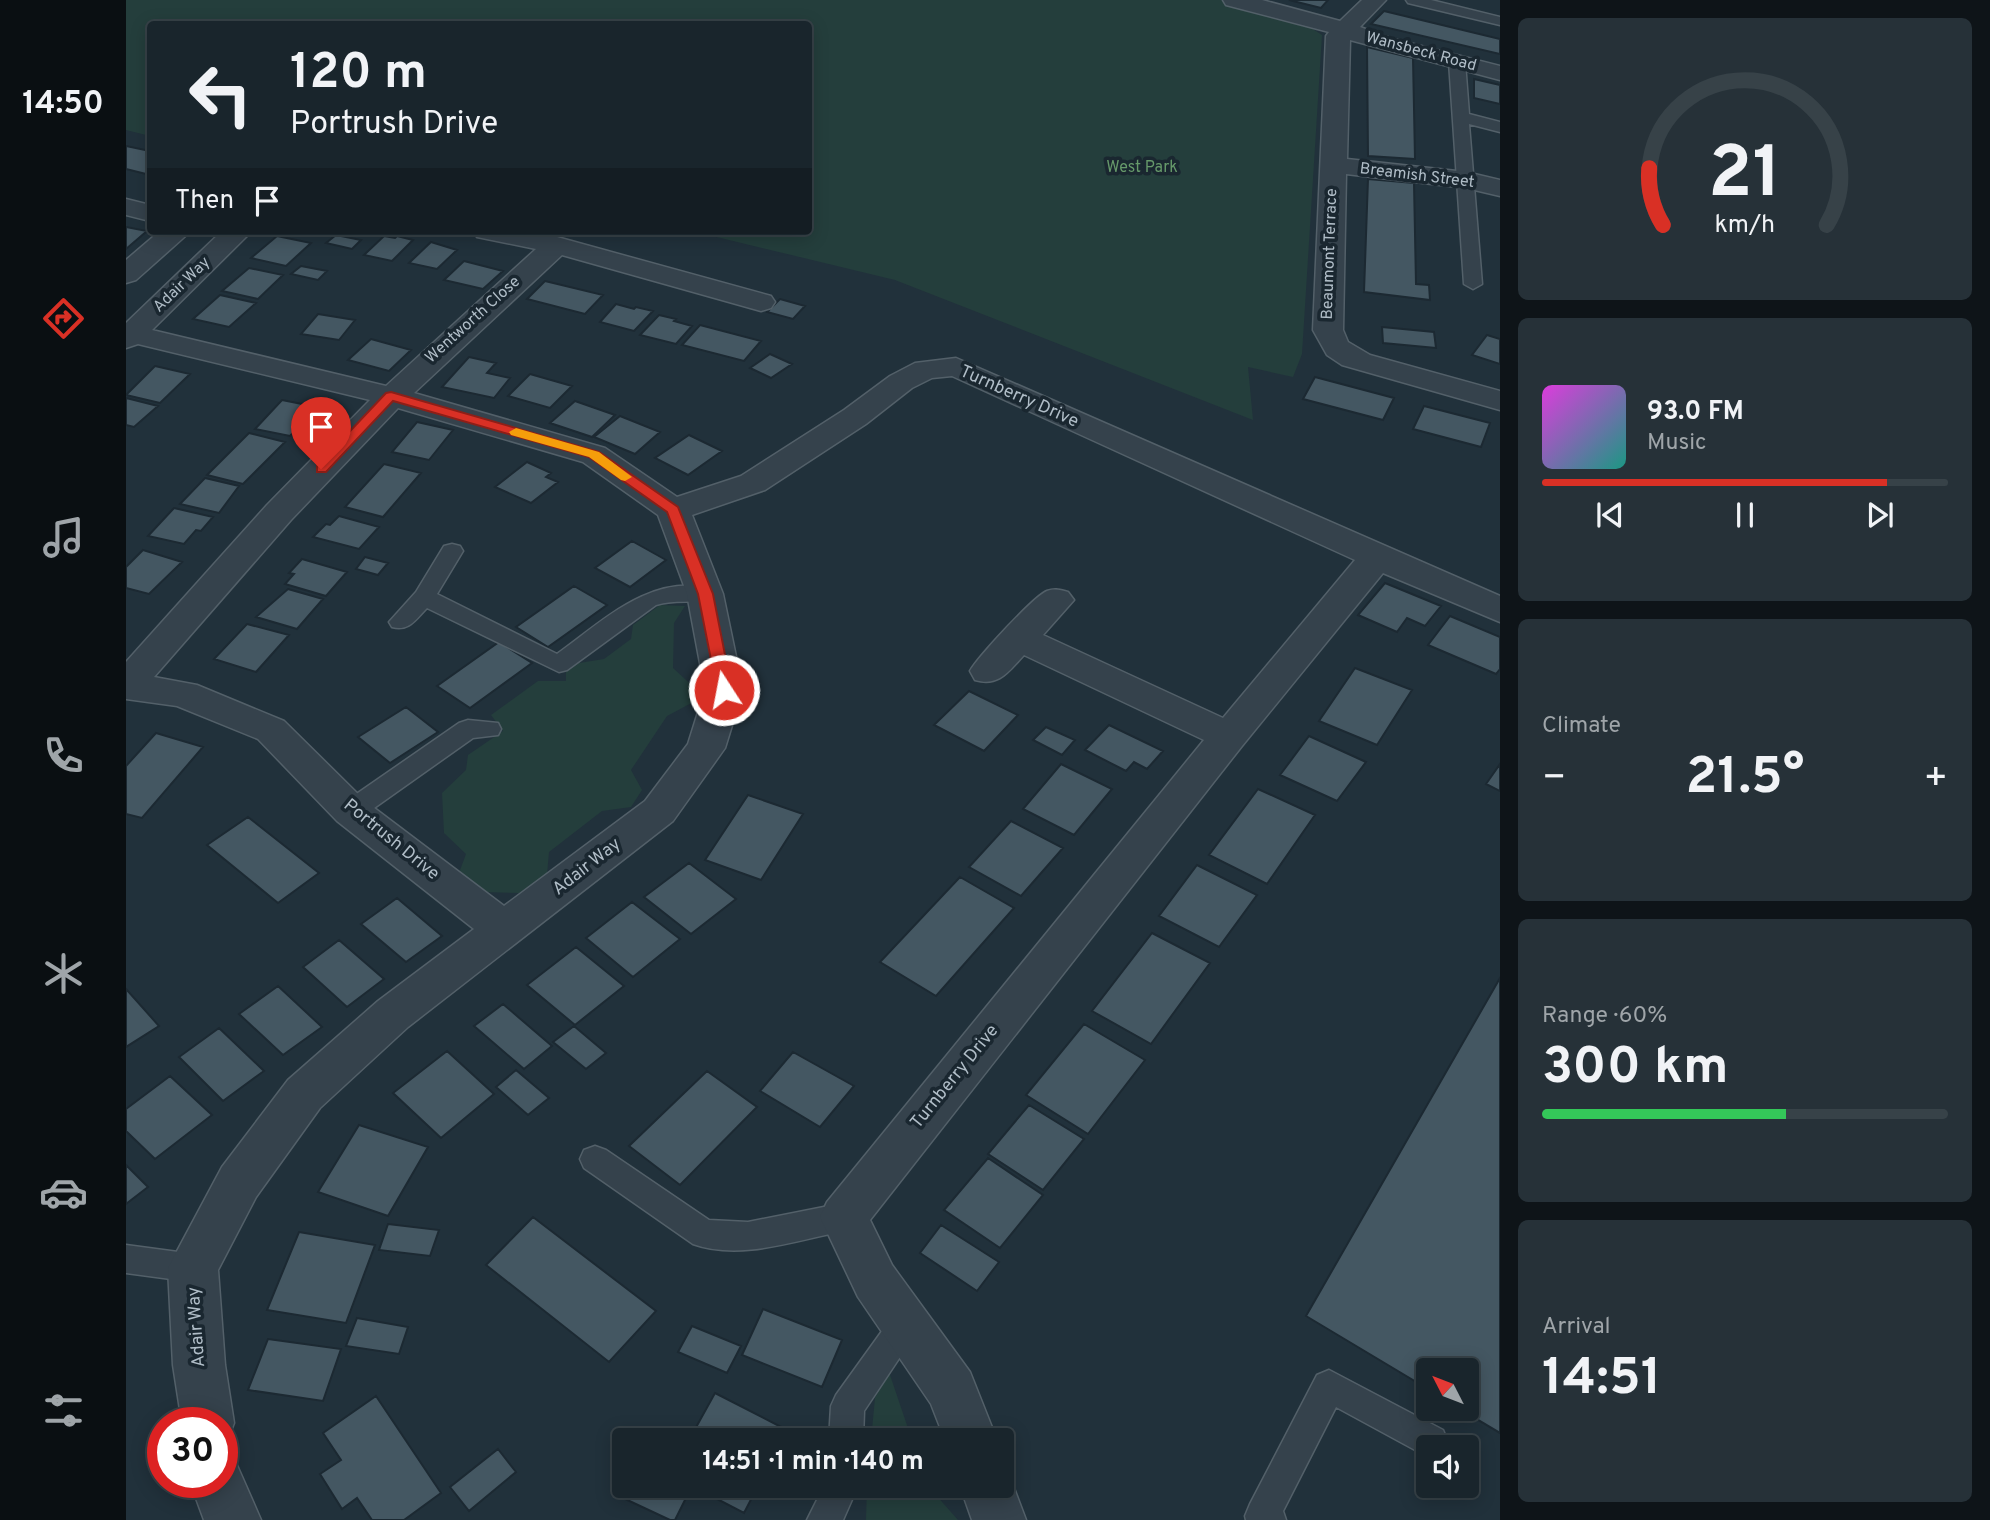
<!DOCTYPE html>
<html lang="en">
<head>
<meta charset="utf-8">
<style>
  :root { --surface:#19252c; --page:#263138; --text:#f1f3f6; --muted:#9fa5a9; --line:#374248; --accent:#d93025 }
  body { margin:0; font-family:Overpass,sans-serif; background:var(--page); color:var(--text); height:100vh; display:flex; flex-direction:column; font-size:26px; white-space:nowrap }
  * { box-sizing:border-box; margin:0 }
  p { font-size:23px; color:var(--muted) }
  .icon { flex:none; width:38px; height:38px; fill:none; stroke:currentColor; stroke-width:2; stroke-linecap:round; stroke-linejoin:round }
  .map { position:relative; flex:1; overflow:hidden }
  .side { display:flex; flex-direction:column; gap:18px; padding:18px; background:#0e1418; width:490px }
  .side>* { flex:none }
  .guide { position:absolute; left:21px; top:21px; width:665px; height:214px; border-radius:7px; box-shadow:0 4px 18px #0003,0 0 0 2px var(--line); background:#19252c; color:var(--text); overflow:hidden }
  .needle { width:46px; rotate:312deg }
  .fabs { position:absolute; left:1290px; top:1358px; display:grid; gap:14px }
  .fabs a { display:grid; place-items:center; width:63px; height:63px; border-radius:7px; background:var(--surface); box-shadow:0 4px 18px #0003,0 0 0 2px var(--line); font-size:35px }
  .speed { position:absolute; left:21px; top:1407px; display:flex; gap:14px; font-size:35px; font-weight:700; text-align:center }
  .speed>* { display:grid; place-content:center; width:91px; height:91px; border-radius:50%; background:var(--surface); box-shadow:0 4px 18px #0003,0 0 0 2px var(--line); line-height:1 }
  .speed .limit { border:10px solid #d22; background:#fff; color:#111 }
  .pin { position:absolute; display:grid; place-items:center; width:60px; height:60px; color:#fff; margin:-72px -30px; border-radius:50% 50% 50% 0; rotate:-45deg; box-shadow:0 0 7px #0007 }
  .pin .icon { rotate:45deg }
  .me { position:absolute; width:77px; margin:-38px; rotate:349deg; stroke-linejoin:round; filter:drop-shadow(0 0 5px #0008) }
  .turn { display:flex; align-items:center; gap:24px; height:147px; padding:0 28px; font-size:32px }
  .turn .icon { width:91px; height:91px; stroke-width:2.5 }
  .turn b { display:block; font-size:49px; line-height:60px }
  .then { display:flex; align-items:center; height:66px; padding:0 28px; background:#0003; gap:14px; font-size:26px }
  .big { font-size:52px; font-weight:700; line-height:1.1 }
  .side .tile { flex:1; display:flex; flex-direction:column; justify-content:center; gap:10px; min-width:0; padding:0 24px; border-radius:10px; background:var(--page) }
  .side .dial { align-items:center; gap:0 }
  .dial svg { height:182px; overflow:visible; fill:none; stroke:var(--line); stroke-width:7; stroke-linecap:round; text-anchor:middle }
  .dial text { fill:var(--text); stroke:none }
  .song { display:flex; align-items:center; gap:21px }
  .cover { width:84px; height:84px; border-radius:10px; background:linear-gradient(135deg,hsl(300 70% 55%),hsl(170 70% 35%)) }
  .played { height:7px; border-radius:4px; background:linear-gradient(90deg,var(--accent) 85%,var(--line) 85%) }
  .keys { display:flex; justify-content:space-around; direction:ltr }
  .heat { display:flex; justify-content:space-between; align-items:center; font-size:38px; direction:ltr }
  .charge { height:10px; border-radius:5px; background:linear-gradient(90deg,#34c759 60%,var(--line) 0) }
  .trip { position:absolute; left:486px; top:1428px; width:402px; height:70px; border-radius:7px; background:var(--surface); box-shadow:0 4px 18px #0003,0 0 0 2px var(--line); font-weight:700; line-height:70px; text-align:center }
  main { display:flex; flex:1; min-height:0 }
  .dock { display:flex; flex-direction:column; width:126px; justify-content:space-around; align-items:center; background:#0a0f12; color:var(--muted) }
  .dock .icon { width:49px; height:49px }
  .dock .selected { color:var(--accent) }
  .dock b { font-size:32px; color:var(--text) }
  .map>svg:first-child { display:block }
  .green { fill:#243e3c }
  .building { fill:#445762; stroke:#1c2932; stroke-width:2 }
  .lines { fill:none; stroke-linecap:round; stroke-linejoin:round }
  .service-casing { stroke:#536069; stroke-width:3 }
  .minor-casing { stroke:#536069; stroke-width:3 }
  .service { fill:#35424c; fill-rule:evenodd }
  .minor { fill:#35424c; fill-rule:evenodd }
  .route { fill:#d93025; stroke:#8d1f18; stroke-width:2 }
  .slow { fill:#f59e0b }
  .labels { text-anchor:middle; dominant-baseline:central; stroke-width:7; stroke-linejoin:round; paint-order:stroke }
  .far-street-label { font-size:16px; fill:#b0bdc7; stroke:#1a2730 }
  .far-park-label { font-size:16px; fill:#66996a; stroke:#1a2730 }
  .street-label { font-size:18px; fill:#b0bdc7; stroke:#1a2730 }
</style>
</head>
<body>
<main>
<nav class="dock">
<b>14:50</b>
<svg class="icon selected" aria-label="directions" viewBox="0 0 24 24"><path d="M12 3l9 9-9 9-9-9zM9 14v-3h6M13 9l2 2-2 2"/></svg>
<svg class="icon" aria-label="music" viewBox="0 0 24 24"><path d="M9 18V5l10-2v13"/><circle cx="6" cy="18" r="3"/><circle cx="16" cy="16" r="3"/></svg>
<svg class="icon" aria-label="phone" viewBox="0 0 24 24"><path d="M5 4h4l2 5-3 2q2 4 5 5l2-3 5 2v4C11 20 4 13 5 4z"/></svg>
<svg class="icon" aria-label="climate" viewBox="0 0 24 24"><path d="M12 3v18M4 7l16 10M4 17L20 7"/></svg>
<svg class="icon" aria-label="car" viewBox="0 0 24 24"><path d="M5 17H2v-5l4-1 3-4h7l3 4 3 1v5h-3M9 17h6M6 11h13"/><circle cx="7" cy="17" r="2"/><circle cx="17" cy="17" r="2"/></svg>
<svg class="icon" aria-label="filters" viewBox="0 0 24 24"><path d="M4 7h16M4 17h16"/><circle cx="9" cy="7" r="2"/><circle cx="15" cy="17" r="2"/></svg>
</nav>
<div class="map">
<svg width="1374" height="1520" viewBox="0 0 1374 1520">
  <rect width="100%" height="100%" fill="#21313b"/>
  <path class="green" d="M0,0h1095l78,20 23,15 -20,319 -9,23 -45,-10 5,53 -358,-140 -203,-49h116v-207h-658v112l-24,-6z
    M534,605l25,1 -11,17 -1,45 25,23 1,8 -32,17 -36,54 11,20 -11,17 -29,4 -53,41 -2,23 -28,18 -36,-1 -24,-19 7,-19 -22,-21 -2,-40 24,-23 2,-15 35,-24 -12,-16 47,-34h28v-9l13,-9 25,-4 27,-20 2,-14z
    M763,1372l23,68h-41l4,-42z
    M741,1486h61l30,34h-92z"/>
  <path class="building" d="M1163,0h39l-7,8z
    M1258,11l116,28v15l-129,-30z
    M1241,47l46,11 2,101 -47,-3z
    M1348,79l26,6v19l-26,-6z
    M0,146l24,5v24l-24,-6z
    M1242,179l46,4 2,101 13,1 1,15 -66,-8z
    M0,227l21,4 -21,18z
    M210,235l25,5 -9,9 -26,-6z
    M151,236l34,7 -25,23 -35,-8z
    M258,236l11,2 2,-2 16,4 -21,21 -28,-6z
    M305,242l26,8 -20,19 -28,-6z
    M338,261l39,10 -20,18 -39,-9z
    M175,266l26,5 -9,9 -27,-6z
    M123,268l34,7 -25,24 -36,-8z
    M419,281l58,14 -18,19 -58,-15z
    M94,295l36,8 -27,24 -36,-8z
    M654,299l25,7 -12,13 -26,-7z
    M490,304l18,5 2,-2 17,4 -19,20 -34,-9z
    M192,314l37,6 -16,20 -38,-6z
    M533,315l17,4 -2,2 18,5 -16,18 -36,-9z
    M574,325l61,16 -17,20 -62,-16z
    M1256,327l52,5 2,16 -53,-5z
    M1361,335l13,4v25l-28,-9z
    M245,339l40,11 -22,21 -41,-11z
    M644,354l22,10 -21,14 -21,-10z
    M343,357l27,6 -9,10 23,5 -16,20 -52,-11z
    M29,366l35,8 -30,29 -34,-8z
    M404,374l42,12 -22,22 -42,-12z
    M1189,377l79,21 -11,22 -80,-21z
    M0,398l32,8 -24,21 -8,-2z
    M156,400l35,7 -27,29 -35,-7z
    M449,401l40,14 -23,22 -42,-14z
    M1298,406l66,17 -9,24 -68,-18z
    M494,416l40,16 -25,22 -41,-17z
    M291,422l36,8 -24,30 -37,-8z
    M123,433l36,9 -42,42 -36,-9z
    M563,435l33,16 -34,24 -33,-17z
    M401,462l24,11 -5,4 12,5 -27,21 -36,-16z
    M258,464l37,9 -38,44 -38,-10z
    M79,478l34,8 -20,27 -39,-9z
    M48,508l39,9 -12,14 -5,-1 -12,14 -36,-8z
    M213,516l40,11 -20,22 -46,-12 13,-13 4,1z
    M506,541l34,19 -36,27 -35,-19z
    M17,550l39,12 -33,32 -23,-6v-21z
    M239,557l23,6 -10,12 -22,-6z
    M176,559l45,13 -21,24 -41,-12 9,-10 -5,-1z
    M1259,583l56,23 -16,20 -18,-8 -10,14 -39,-17z
    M448,586l33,19 -59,42 -32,-20z
    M162,589l35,10 -26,30 -41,-12z
    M1324,616l50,21v32l-4,5 -68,-29z
    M121,624l42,11 -33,37 -42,-13z
    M373,642l33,21 -62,45 -33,-22z
    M1229,668l57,22 -35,55 -58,-24z
    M843,691l49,24 -34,36 -50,-26z
    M280,707l32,25 -48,31 -32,-26z
    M983,725l54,26 -16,18 -13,-7 -8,9 -41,-21z
    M920,727l29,13 -13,15 -29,-15z
    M30,733l47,14 -61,71 -16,-4v-48z
    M1183,736l57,26 -29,39 -57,-26z
    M935,764l51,25 -38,46 -51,-26z
    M1374,764v27l-14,-7z
    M1132,789l57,26 -48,69 -58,-29z
    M622,795l55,19 -42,66 -56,-20z
    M122,817l71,56 -41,30 -71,-58z
    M885,821l52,27 -42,48 -52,-29z
    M563,863l47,36 -45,35 -47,-37z
    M1071,865l60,30 -38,52 -60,-31z
    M834,877l54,31 -78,88 -56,-34z
    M271,898l45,38 -36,26 -45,-38z
    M506,902l48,37 -47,38 -47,-39z
    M1026,933l58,30 -59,81 -59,-33z
    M213,940l45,39 -37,28 -44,-40z
    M450,947l48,39 -49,39 -48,-40z
    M1374,978v455l-40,-24h6v-39h-38v19l-122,-73z
    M152,986l44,41 -39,28 -44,-41z
    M0,989l33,37 -33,21z
    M377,1004l49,42 -28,23 -50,-43z
    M958,1024l61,36 -57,74 -62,-39z
    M448,1026l32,27 -20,16 -33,-27z
    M93,1028l45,43 -41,30 -44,-44z
    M321,1051l47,43 -53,44 -48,-45z
    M667,1052l61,34 -34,41 -60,-36z
    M390,1070l33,28 -21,17 -32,-28z
    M581,1071l50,36 -77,78 -51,-39z
    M44,1076l42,39 -57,44 -29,-28v-22z
    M903,1105l55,34 -41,51 -55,-36z
    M233,1125l69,22 -40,69 -70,-24z
    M862,1158l55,37 -43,53 -56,-38z
    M0,1165l22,22 -22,17z
    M407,1217l123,94 -47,51 -123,-97z
    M262,1224l51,6 -9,26 -51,-6z
    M815,1225l58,37 -22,29 -57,-38z
    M173,1232l76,13 -29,78 -79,-13z
    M637,1309l79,31 -20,47 -80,-32z
    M231,1318l51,9 -9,27 -53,-8z
    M566,1326l49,20 -14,27 -49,-21z
    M142,1339l73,10 -18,52 -75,-11z
    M589,1393l72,37 -5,10h-93z
    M250,1396l65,97 -37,27h-32l-15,-22 -15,11 -22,-35 21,-14 -18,-27z
    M372,1449l18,23 -47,39 -19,-24z
    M503,1486h47l13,6 -14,28h-5l-47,-22z
    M566,1486h66l-14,27z"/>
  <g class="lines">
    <defs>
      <path id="service" d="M1280,0h25l69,17v8l-92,-22z
        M1331,57l8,5 4,52 31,8v10l-31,-8 13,160 -9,5 -9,-5 -15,-222z
        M326,544l8,2 3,5 -26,43 120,60c46,-33 95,-82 156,-65l3,5 -3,5c-19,5 -38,0 -57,6l-89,65 -8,2 -132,-64c-11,11 -18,24 -35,19l-3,-5 27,-30 28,-46z
        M342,720l30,3 3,6 -3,6 -25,3 -113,80 -9,2 -9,-2 -4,-7 4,-7 117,-81z
        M469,1146l11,4 103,70 39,2 96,-19 11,4 4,10 -4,10 -11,4c-47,9 -104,30 -151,13l-109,-76 -4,-9 4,-9z
        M0,1245l67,9 11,4 5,10 -5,10 -11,4 -67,-9z
        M780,1309l11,4 5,11 -58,87 -1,29h-34l2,-34 5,-11 59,-82z
        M1203,1370l114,60 5,12 -2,5h-18v10l-92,-50 -53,104 3,9h-40l-1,-4 5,-12 67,-129z
        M698,1486h34l-15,34h-36z"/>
      <path id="minor" d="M1097,0h39l78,21 22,-21h24l-26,27 30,11 110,28v14l-150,-40 -3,119 119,13 34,8v16l-34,-8 -120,-14 -3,156 5,12 22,13 130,36v19l-158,-45 -15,-10 -14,-25 13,-294 3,-4 -103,-27z
        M0,199l24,6v16l-24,-6z
        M34,231h31l-55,49 -10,3v-23z
        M96,231h30l-100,99 234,56 150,-137 -59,-12 -4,-6h55l29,6 214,59 4,6 -4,6 -10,3 -199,-56 -148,138 191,55 72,49 64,-21 103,-66 46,-34 25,-13 41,-5 544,238v26l-117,-49 -141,173 -372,474 22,45 78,107 27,68h-52l-14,-36 -73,-107 -38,-80 7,-15 377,-462 -180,-85c-16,17 -25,32 -49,25l-5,-9c8,-14 64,-75 77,-80 8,-3 13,-1 21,1l6,8 -31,35 180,83 132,-158 -403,-184 -20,2 -20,10 -46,36 -101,66 -73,25 31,79 20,96 -18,58 -52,73 -265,206 -88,81 -64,89 -38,73 7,95 9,58 -7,18 -5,2v-20h-40l-9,-58 -5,-97 54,-101 66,-87 90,-79 96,-72 -137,-108 -79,-82 -81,-33 -51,-7v-37l141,-157 103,-105 -232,-56 -12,4v-25zM272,408l185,54 75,53 29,79 18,96 -17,54 -43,57 -141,105 -139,-105 -81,-80 -87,-36 -43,-8 137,-157z
        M96,1457l14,6 25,57h-57l-14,-38h32z
        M877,1466l3,1 20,53h-54l-12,-34h43z"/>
    </defs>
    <use href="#service" class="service-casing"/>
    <use href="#minor" class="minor-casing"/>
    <use href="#service" class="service"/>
    <use href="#minor" class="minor"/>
  </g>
  <path class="route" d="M265,392l208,60 79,55 35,87 19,96 -2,4 -6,2 -7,-6 -19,-96 -31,-82 -78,-55 -196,-56 -67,71h-9v-6l69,-73z"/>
  <path class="slow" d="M390,428l83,24 33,25 -7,4 -4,-1 -32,-23 -78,-22 -2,-3z"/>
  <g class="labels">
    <g class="far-street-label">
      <text transform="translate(1295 52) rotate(15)">Wansbeck Road</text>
      <text transform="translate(1291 176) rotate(7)">Breamish Street</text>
      <text transform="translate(1204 254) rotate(-88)">Beaumont Terrace</text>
      <text transform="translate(56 285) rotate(-44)">Adair Way</text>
      <text transform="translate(347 320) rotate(-42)">Wentworth Close</text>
    </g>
    <g class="far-park-label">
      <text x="1016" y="168">West Park</text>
    </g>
    <g class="street-label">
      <text transform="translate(893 397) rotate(24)">Turnberry Drive</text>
      <text transform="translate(265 840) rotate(39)">Portrush Drive</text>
      <text transform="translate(461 867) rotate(-38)">Adair Way</text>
      <text transform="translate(829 1077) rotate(-51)">Turnberry Drive</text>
      <text transform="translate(71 1327) rotate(-94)">Adair Way</text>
    </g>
  </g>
</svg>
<div class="fabs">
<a><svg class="needle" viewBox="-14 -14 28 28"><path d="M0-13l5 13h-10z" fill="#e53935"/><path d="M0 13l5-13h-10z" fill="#9fa5a9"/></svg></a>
<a><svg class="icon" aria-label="sound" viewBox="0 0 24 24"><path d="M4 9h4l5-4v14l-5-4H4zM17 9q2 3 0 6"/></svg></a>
</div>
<div class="speed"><div class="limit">30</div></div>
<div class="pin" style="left:195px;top:469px;background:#d93025"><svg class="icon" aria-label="arrive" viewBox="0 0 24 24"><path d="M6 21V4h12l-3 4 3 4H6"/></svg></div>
<svg class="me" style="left:598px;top:690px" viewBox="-20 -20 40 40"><circle r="17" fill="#d93025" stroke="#fff" stroke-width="3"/><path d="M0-11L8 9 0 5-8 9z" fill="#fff"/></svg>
<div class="trip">14:51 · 1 min · 140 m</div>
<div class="guide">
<div class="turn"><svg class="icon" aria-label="left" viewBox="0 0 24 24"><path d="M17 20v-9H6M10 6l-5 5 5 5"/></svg><div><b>120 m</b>Portrush Drive</div></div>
<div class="then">Then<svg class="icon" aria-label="arrive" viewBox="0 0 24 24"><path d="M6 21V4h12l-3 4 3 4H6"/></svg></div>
</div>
</div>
<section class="side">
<div class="tile dial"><svg viewBox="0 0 100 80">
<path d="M14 69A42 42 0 1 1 86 69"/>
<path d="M14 69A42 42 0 0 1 8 44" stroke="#d93025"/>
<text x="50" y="56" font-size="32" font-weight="700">21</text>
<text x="50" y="72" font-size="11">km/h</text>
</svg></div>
<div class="tile">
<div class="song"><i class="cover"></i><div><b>93.0 FM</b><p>Music</p></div></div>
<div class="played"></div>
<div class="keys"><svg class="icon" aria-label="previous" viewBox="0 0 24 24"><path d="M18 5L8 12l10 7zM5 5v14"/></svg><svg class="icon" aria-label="pause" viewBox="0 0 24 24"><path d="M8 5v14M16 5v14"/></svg><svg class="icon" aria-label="next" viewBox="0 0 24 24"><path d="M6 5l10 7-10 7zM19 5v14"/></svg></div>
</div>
<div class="tile"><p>Climate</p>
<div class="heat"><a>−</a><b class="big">21.5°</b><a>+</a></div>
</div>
<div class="tile"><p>Range · 60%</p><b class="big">300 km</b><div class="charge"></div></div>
<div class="tile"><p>Arrival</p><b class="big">14:51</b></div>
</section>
</main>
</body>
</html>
